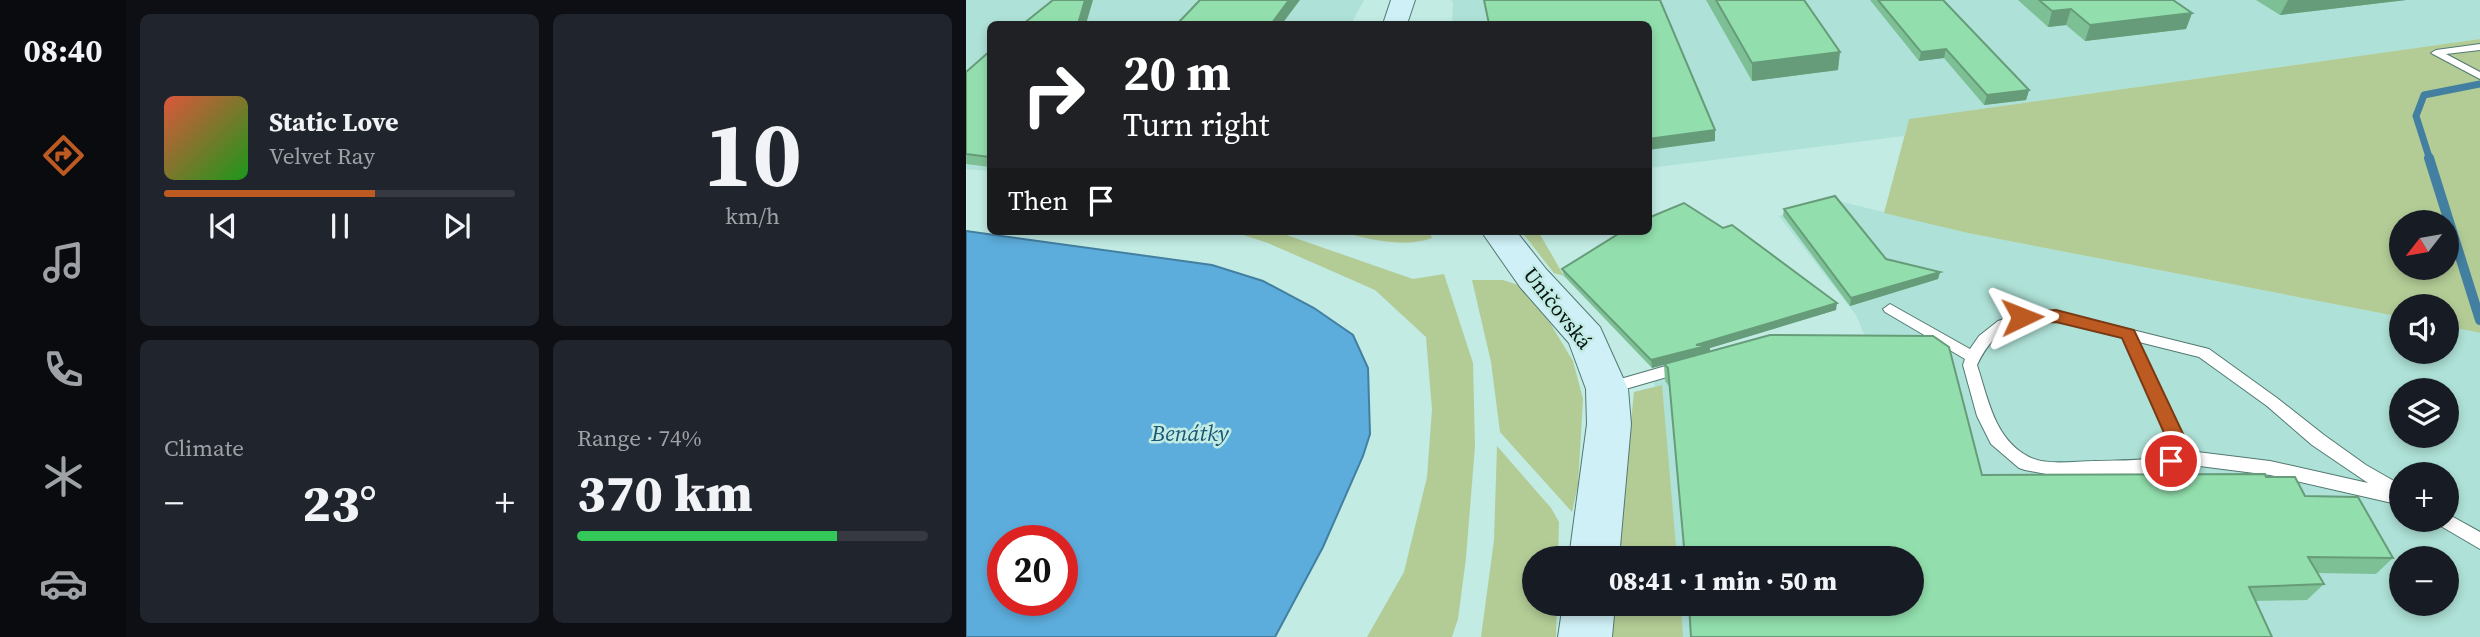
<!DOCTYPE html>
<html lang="en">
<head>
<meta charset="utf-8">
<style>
  :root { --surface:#171b24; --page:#20242c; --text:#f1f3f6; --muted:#9ea1a6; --line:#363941; --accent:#bc5a21 }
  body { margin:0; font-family:"Source Serif 4",serif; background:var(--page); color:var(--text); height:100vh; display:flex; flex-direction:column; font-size:26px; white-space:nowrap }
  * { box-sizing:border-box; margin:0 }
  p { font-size:23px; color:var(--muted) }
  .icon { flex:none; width:38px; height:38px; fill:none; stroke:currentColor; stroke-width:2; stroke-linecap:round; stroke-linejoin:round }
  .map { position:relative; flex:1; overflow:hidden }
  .panel { display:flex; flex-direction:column; gap:14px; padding:14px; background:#0d0f14; width:840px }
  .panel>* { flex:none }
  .guide { position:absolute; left:21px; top:21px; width:665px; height:214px; border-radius:10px; box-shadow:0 4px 10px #0003; background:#202124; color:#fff; overflow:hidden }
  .needle { width:46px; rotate:239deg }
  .buttons { position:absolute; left:1423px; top:210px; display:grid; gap:14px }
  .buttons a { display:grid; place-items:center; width:70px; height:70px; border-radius:50%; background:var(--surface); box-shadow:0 4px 10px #0003; font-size:35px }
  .speed { position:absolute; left:21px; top:525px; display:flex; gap:14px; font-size:35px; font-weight:700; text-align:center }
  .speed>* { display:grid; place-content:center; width:91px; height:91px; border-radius:50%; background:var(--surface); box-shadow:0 4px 10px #0003; line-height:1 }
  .speed .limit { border:10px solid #d22; background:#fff; color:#111 }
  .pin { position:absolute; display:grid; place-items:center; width:60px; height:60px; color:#fff; margin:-30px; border:4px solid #fff; border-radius:50%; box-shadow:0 2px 7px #0007 }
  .me { position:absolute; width:77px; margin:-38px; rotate:88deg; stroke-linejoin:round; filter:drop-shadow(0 0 5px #0008) }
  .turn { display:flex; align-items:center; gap:24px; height:147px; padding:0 21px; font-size:32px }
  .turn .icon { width:91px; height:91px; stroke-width:2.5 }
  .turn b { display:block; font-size:49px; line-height:60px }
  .then { display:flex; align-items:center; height:66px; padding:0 21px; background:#0003; gap:14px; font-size:26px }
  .big { font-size:52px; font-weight:800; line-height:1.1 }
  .panel .widget { flex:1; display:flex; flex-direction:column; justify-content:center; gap:10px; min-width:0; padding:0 24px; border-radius:10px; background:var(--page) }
  .panel .dial { align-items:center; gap:0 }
  .dial b { font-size:91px; line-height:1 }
  .song { display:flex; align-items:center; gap:21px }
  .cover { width:84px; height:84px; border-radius:10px; background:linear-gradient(135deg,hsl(10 70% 55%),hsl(120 70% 35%)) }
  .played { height:7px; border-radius:4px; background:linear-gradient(90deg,var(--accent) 60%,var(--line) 60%) }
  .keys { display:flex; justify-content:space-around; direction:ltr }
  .heat { display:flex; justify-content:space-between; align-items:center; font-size:38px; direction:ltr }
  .charge { height:10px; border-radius:5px; background:linear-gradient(90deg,#34c759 74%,var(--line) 0) }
  .panel .tiles { flex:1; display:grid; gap:14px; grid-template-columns:repeat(2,1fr) }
  .trip { position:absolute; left:556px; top:546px; width:402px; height:70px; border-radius:35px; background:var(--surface); box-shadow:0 4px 10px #0003; font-weight:800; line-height:70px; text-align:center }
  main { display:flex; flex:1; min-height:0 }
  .tabs { display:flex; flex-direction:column; width:126px; justify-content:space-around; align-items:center; background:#090b0e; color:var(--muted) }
  .tabs .icon { width:49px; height:49px }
  .tabs .current { color:var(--accent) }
  .tabs b { font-size:32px; color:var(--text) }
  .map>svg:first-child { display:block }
  .built { fill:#aee1d7; fill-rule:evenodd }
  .green { fill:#b3cc96; fill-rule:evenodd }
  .water { fill:#5daddc; stroke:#437fa0; stroke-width:2; fill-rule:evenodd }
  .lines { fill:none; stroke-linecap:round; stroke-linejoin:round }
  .stream-far1 { stroke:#437fa0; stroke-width:7 }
  .stream { stroke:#437fa0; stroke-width:10 }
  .lane-casing { stroke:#527872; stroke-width:2 }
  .secondary-casing { stroke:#527872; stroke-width:2 }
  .lane { fill:#fff; fill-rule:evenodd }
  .secondary { fill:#cff0f6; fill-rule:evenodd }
  .wall { fill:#7ec095 }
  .shaded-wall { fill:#669c79 }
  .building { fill:#92dfad; stroke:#669c79; stroke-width:2 }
  .route { fill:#bc5a21; stroke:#7a3a15; stroke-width:2 }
  .labels { text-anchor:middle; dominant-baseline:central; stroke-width:5; stroke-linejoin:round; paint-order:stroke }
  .street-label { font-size:21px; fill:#061513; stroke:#c1ebe3 }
  .water-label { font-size:23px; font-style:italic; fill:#1a5777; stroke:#c1ebe3 }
</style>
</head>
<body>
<main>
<nav class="tabs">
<b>08:40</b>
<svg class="icon current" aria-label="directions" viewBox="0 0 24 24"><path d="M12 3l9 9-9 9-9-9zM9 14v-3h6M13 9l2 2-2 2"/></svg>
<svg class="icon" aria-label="music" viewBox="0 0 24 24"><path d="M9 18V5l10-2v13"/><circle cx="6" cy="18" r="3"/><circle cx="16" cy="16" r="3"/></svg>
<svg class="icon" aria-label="phone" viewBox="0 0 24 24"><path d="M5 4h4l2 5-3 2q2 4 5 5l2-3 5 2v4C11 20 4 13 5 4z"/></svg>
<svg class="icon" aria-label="climate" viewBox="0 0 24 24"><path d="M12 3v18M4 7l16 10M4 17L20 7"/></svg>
<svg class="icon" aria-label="car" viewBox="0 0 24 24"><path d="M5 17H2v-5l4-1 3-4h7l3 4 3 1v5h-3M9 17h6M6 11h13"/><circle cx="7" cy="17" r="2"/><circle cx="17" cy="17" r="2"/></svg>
</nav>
<section class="panel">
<div class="tiles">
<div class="widget">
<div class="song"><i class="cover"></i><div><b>Static Love</b><p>Velvet Ray</p></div></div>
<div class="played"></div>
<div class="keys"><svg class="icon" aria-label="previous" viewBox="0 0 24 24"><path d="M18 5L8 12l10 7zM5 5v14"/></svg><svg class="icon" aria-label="pause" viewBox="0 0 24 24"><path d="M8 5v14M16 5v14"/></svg><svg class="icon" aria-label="next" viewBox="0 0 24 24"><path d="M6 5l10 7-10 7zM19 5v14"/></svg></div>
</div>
<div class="widget dial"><b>10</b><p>km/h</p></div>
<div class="widget"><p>Climate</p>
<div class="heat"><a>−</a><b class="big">23°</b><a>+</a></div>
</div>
<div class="widget"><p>Range · 74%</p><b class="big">370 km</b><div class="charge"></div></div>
</div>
</section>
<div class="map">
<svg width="1514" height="637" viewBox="0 0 1514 637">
  <rect width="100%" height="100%" fill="#c1ebe3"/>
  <path class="built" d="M0,0h398l-13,24h-361v145l-2,2 -22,-2z
    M485,0h1029v39l-571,80 -5,17 -255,32 -1,-144h-196l1,-21z
    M868,200l134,33 433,84v35h45l1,-26 33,7v304h-804l-3,-33h240v-46h-244l-15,-178 92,2 126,-29 -16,-38 -77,-99zM1435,390h45v46h-45zM1435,474h45v46h-45zM1435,558h45v46h-45z"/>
  <path class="green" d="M1514,39v294l-33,-7 -1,-20h-45v11l-433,-84 -84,-20 25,-94zM1435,222h45v46h-45z
    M265,231h44l138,48 31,-5 29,89 2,83 -9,112 -8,61 -6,18h-85l37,-65 23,-95 5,-68 -6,-72 -51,-47 -107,-47z
    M370,231h93l3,7c-30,11 -66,0 -96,-7z
    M555,231h17l26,45 -10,-3z
    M506,280h31l15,5 32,38 23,38 10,38 -5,86 -6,27 -72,-80 -9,-70z
    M696,385l15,173h-60l17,-166z
    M531,446l54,62 8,14 -1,36h-23v46h22l-1,33h-75l13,-97z
    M646,604h69l2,33h-74z"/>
  <path class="water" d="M0,231l246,34 51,16 51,27 39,27 15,33 2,66 -7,22 -40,91 -48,90h-309zM37,541h59v59h-59z"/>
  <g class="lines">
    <path class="stream-far1" d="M1464,160l-14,-44 8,-21 56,-11"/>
    <path class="stream" d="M1463,158l51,162"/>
    <defs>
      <path id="lane" d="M1514,44v6l-34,4 34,18v7l-49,-26 5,-3z
        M924,304l80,45 9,-13 19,-15 29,-9 29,-1 153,38 68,49 47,37 42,30 35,20v20l-131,-30 -86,-11 -32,10 -101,1 -26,-5 -6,-2 -28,-24 -14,-28 -14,-51 2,-6 -80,-47 -2,-3zM1090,321l67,17 51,115c-27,9 -52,7 -80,8 -19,0 -47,5 -65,-4 -35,-18 -41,-59 -52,-92 18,-38 39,-44 79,-44zM1173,342l60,15 68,49 45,39 56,38 -98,-22 -81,-10z
        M717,361l5,2 2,4 -2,4 -80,23 -5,-2 -3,-4 3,-4z
        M1480,513l34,19v17l-41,-24 -3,-5h10z"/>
      <path id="secondary" d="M425,0h24l-8,24h-24z
        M515,231h35l30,38 54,58 28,62 3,35 -12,134h-50l18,-134 -1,-35 -17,-46 -49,-56z
        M597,604h52l-3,33h-54z"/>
    </defs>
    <use href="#lane" class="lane-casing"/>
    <use href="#secondary" class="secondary-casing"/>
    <use href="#lane" class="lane"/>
    <use href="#secondary" class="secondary"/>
  </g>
  <path class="wall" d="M740,0h98l34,70 -86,11z
    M904,0h73l86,90 -3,10 -42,5 -40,-47 -25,3z
    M1052,0h155l19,13 -6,16 -101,12 -19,-16 -18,2z
    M1290,0h150l-126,15z
    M24,51v116l-24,-3v-92z
    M818,209l102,50 54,13 -2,7 -88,27 -67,-90z
    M596,269l274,41 -126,38v4l272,123 284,2 39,19 88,62 -17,16 -59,-1 7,11 -17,16 -52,1 -586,-215 -4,-5 -1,-16 -12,3 -88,-92z"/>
  <path class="shaded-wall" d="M119,0h8l-7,24h-8z
    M323,0h11l-18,24 -10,-1z
    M1322,0h118l-126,15z
    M1105,9l-5,16 -18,2 4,-16z
    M1226,13l-6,16 -101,12 5,-16z
    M980,49l-2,9 -25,3 2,-9z
    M874,52l-2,18 -86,11v-18z
    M1063,90l-3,10 -42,5 3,-10z
    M749,130v11l-67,9v-11z
    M974,272l-2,7 -88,27 1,-8z
    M871,303l-1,7 -126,38v4l-58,16 -1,-8 45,-15z"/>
  <path class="building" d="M87,0h32l-7,24h-55z
    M234,0h89l-17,23h24l-1,1h-118z
    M518,0h176l55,130 -67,9v-115h-159z
    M750,0h88l36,52 -88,11z
    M912,0h65l86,90 -42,5 -41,-46 -25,3z
    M1073,0h134l19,13 -102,12 -19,-16 -19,2z
    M24,51v106l-24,-3v-82z
    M869,196l51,63 54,13 -89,26 -67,-89z
    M718,203l39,25 9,-3 105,78 -141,42h14l-59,15 -89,-91 61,-38h25v-13z
    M804,335l163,1 16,11 33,128 283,-1 1,3h29l10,19 53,1 35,61 -85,-1 16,27 -75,3 23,50h-581l-2,-33h224v-46h-228l-17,-190 -4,-4z"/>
  <path class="route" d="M1090,310l78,20 60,127 -3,6 -20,6 -6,-2 -3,-6 3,-5 8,-3 -51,-115 -66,-16 -34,1 -7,-6 7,-5z"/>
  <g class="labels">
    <g class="street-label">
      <text transform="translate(592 308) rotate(52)">Uničovská</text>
    </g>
    <g class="water-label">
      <text x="224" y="433">Benátky</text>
    </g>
  </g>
</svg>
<div class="buttons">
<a><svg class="needle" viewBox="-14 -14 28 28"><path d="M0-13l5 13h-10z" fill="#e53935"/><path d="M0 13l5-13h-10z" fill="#9ea1a6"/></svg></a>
<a><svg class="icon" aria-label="sound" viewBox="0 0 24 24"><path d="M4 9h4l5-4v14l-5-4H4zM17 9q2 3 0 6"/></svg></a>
<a><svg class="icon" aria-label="layers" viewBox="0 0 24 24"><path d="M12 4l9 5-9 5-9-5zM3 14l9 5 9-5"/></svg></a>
<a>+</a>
<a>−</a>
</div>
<div class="speed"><div class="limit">20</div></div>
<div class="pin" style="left:1205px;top:461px;background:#d93025"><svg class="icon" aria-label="arrive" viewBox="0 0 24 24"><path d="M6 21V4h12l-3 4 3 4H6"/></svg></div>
<svg class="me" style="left:1056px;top:317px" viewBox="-20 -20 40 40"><path d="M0-17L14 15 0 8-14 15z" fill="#bc5a21" stroke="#fff" stroke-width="4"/></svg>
<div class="trip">08:41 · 1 min · 50 m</div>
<div class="guide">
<div class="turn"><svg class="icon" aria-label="right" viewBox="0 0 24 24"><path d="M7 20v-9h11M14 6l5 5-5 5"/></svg><div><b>20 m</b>Turn right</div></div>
<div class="then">Then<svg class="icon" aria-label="arrive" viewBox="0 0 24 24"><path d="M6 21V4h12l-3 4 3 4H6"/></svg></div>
</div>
</div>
</main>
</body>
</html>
